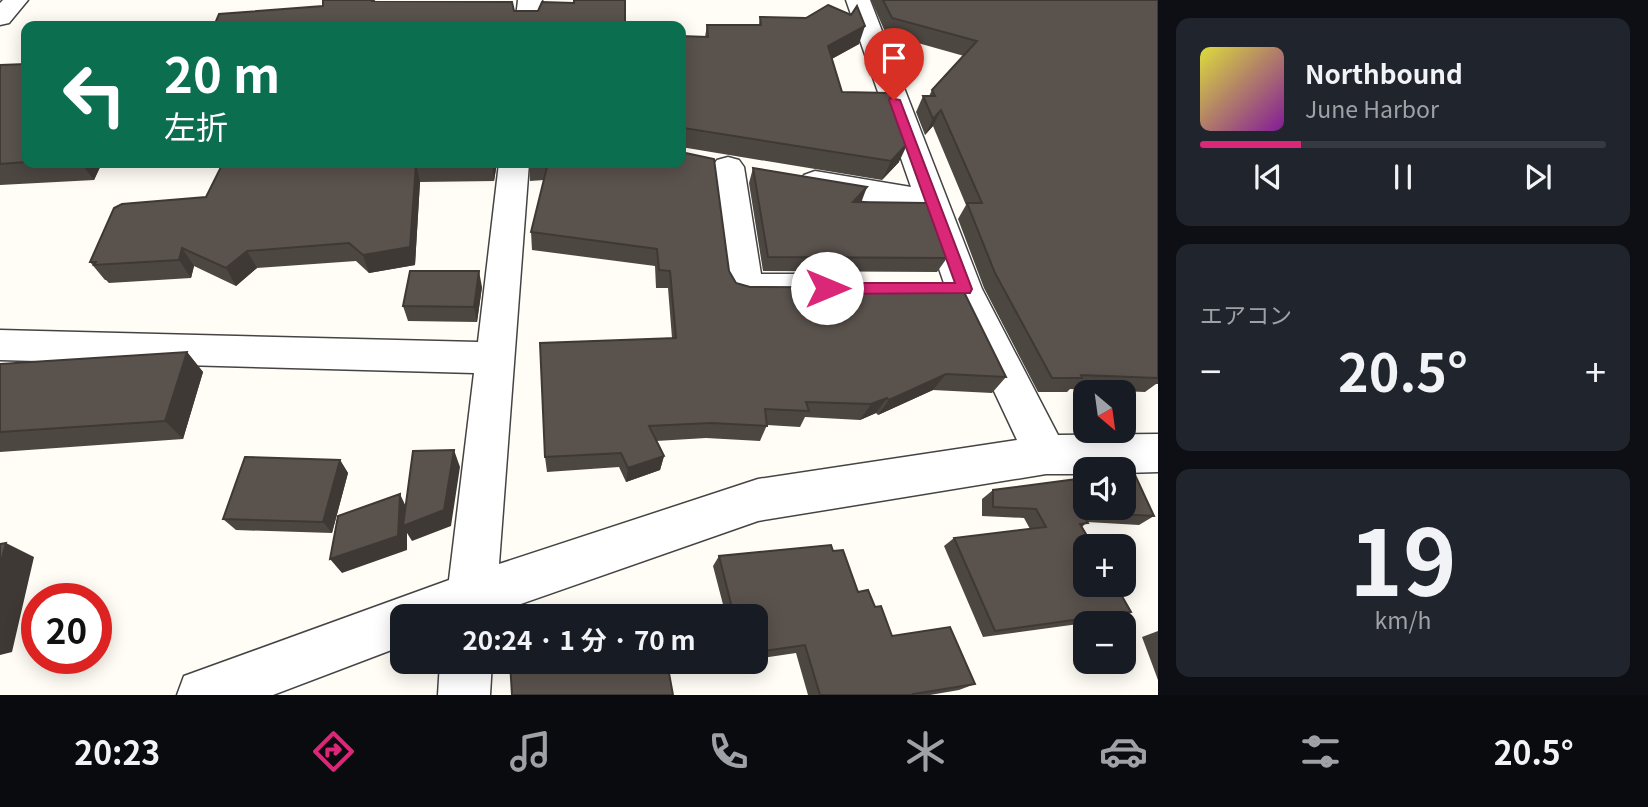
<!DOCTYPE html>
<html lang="ja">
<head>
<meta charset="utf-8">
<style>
  :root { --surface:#171b24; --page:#20242c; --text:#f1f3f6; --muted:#9ea1a6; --line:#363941; --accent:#db2777 }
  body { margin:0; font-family:Georgia,"Noto Sans JP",serif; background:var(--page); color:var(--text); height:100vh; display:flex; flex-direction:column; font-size:26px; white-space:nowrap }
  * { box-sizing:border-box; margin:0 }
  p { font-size:23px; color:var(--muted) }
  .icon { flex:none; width:38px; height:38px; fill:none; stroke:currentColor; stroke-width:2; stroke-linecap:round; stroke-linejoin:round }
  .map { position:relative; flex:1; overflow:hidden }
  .drawer { display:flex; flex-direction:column; gap:18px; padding:18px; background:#0d0f14; width:490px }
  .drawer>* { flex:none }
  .banner { position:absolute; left:21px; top:21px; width:665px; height:147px; border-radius:14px; box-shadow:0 4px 18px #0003; background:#0b6e4f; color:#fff; overflow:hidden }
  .needle { width:46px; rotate:151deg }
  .controls { position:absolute; left:1073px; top:380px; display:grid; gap:14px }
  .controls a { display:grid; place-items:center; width:63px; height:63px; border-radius:14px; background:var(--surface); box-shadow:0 4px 18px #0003; font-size:35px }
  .speed { position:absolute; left:21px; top:583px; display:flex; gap:14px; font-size:35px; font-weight:700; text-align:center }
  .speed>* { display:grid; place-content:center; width:91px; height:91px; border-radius:50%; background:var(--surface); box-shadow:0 4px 18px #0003; line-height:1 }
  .speed .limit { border:10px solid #d22; background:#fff; color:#111 }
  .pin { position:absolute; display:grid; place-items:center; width:60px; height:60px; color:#fff; margin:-72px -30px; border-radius:50% 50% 50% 0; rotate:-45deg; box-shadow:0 0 7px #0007 }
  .pin .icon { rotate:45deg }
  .me { position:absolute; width:77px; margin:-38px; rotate:90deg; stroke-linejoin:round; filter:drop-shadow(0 0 5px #0008) }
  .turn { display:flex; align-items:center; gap:24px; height:147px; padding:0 28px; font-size:32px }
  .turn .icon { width:91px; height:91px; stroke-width:2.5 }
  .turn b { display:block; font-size:49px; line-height:60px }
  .big { font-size:52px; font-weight:700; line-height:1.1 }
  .drawer .tile { flex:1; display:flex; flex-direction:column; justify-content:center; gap:10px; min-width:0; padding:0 24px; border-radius:14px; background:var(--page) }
  .drawer .dial { align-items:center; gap:0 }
  .dial b { font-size:91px; line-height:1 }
  .song { display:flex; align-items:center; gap:21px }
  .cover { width:84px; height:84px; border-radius:10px; background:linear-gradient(135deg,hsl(60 70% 55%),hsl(290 70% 35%)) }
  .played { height:7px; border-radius:4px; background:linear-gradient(90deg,var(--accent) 25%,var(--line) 25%) }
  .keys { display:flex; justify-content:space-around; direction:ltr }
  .heat { display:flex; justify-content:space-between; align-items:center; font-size:38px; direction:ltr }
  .trip { position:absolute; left:390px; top:604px; width:378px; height:70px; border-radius:14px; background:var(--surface); box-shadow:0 4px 18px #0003; font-weight:700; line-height:70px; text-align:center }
  .menu { display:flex; height:112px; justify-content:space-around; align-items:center; background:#090b0e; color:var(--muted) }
  .menu .icon { width:49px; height:49px }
  .menu .current { color:var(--accent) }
  .menu b { font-size:32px; color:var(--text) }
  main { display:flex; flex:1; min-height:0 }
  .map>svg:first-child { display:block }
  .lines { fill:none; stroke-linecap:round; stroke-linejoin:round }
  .minor-casing { stroke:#444; stroke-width:3 }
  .minor { fill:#fff; fill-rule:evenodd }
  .wall { fill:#4d4742 }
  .shaded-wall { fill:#3f3936 }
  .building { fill:#5a524d; stroke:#3f3936; stroke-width:2 }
  .route { fill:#db2777; stroke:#8e194d; stroke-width:2 }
</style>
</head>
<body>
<main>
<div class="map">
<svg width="1158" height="695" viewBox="0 0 1158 695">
  <rect width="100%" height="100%" fill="#fffdf5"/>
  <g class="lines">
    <defs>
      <path id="minor" d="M3,0h25l-19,23 -9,2v-22z
        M518,0h24l-3,26h-24z
        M846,0h24l112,289 76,146 100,-1v38l-34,1v-4h-39v5h-39l-288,47 -263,92v3h-93v30l-129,49h-96l7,-19 265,-96 25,-207 -474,-13v-30l478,12 21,-179h30l-30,401 259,-85 259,-39 -71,-151 -27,-79 -104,-17 -11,-4 -5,-7 5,-7 11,-4 96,16z
        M728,157l11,3 5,7 17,107h35l13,4 5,10 -5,10c-23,7 -54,7 -77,0l-5,-10 -15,-121 5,-7z
        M440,662h52l-2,33h-52z"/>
    </defs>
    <use href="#minor" class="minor-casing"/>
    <use href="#minor" class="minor"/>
  </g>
  <path class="wall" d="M871,0h287v384h-2l-11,8 -75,-3 -3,3h-29l-54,-104 -26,-69 8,-14 -33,-79 -8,9 -9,-23 7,-16h6l3,-6 32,-34 -78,-22z
    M760,17l99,27 -27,15 10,33 57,70 -17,18 -201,-33v-111l24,1 2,-12h52z
    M0,65l26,98h76l-8,17 -94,5z
    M223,163h274l-3,18 -74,1 -5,83 -46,8 -13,-12 -99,7 -21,18 -42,-20 -3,12 -82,5 -3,-3h-1l-15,-18 116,-65z
    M529,163h152l48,108 7,12 270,94 -14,16 -59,-3 -55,25 -2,-2 -16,7 -55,-3 -5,10 -33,-2 -7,16 -54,-3 -50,3 8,15 -4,14 -34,12 -7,-15 -72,5 -2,-15 127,-119 -4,-50h-12l-1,-22 -123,-16 -1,-18 13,-52 -14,1z
    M753,168l108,34 86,56 -10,14 -174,-1 -14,-88z
    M482,287l-5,35 -69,-1 -5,-15z
    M187,352l16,20 -20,67 -183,13v-88z
    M340,460l8,13 -16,60 -96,-3 -13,-11z
    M993,490l161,26 -15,9 -52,-3 -5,5 49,85 -16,7 -132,18 -39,-91 10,-8 76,-9 -6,-11 -42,-2v-17z
    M833,551l25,41 17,15 17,29 83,48 -16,6 -29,5h-122l-12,-42 -40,6v-43h-30l-13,-50 6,-10z
    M1158,631v49l-16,-43z"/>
  <path class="shaded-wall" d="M865,26l-6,18 -37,20 6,-18z
    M941,110l-8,16 -8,9 8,-16z
    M684,128l-3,18v1v-16z
    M908,143l-9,19 -17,18 9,-19z
    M81,163h21l-8,17z
    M492,163h5l-3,18z
    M416,164l4,18 -5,83 -46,8 -6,-18z
    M867,187l-6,16 -8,-1z
    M182,248l12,18 -3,12 -12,-18z
    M247,251l10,17 -21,18 -10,-18z
    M479,271l3,16 -5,35 -3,-15z
    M187,352l16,20 -20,67 -18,-18z
    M946,374l-13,16 -55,25 11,-15z
    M887,398l-11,15 -16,7 11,-16z
    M454,450l6,17 -9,59 -39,15 -5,-8v17l-65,23 -12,-14 70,-65 8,17z
    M664,456l-4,14 -34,12 2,-14z
    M340,460l8,13 -16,60 -9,-11z
    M6,543l28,14 -22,95 -12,3v-89z"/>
  <path class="building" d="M323,0h51l-1,1 139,1 2,9h24l4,-9 32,1v-3h51v26h-411l5,-12 104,-8z
    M883,0h275v378l-77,-3 1,3h-30l-57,-105 -28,-70h15l-41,-93 -8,9 -10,-23h12l-3,-6 45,-49 -85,-23z
    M828,5l23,10 6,-9 8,20 -37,20 14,46 48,1 18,50 -17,18 -207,-33 -3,3v11v-106l27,1 -1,-12h54l-1,-8 46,1z
    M26,64v98l-26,2v-99z
    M681,152l33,7 15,112 7,12 14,4 212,1 44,89 -60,-3 -57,26 -2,-2 -16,6 -65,-2 3,9 -44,-2 2,17 -56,-3 -62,3 15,30 -36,12 -7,-15 -76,4 -5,-114 136,-5 -6,-67 -11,-1 -2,-21 -126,-17 17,-69h133z
    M223,163h269l-76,1 -6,83 -47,8 -14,-12 -102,8 -21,17 -44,-20 -3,12 -85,5 2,-3h-6l24,-54 8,-4 84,-7z
    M753,168l114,19 -14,15 74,1 20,55 -179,-1z
    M410,271h69l-5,36 -71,-1z
    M187,352l-22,69 -165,11v-68z
    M454,450l-10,60 -41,16 10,-75z
    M245,457l95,3 -17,62 -100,-3z
    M1124,474l11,1 19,41 -73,-4 7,11 -8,1 13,22h-8v38h30l16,28 -136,19 -41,-93 92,-11 -10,-18 -43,-2v-17l92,-12v30h39z
    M400,494l-2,42 -68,23 8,-43z
    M6,543l-6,23v-22z
    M831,545l2,6 10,-1 15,42 10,-2 7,17 6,-1 11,30 58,-9 25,57 -62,10v1h-93l-15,-50 -49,7v-36h-22l-15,-60z
    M510,662h157l6,33h-161z"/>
  <path class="route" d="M890,98l10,2 72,189 -2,4 -143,1 -7,-6 7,-5h128l-66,-183z"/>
</svg>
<div class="controls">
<a><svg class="needle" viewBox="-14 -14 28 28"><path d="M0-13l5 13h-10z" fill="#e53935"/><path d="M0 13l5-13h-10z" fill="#9ea1a6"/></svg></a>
<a><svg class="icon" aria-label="sound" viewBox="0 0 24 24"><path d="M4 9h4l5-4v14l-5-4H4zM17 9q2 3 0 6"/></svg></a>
<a>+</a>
<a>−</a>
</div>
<div class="speed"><div class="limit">20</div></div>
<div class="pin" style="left:894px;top:100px;background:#d93025"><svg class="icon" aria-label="arrive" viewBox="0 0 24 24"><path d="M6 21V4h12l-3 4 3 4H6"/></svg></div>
<svg class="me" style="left:827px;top:288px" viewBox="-20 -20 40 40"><circle r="19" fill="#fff"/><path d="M0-13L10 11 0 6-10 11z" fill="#db2777"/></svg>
<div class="trip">20:24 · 1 分 · 70 m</div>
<div class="banner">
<div class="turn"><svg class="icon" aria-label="left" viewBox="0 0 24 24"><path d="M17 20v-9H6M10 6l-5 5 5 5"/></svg><div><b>20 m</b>左折</div></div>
</div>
</div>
<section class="drawer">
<div class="tile">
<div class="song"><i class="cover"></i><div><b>Northbound</b><p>June Harbor</p></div></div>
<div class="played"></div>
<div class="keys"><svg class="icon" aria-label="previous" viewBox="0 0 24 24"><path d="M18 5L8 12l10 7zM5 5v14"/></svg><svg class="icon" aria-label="pause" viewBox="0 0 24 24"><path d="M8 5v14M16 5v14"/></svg><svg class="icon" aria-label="next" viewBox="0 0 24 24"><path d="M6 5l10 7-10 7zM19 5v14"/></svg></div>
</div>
<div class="tile"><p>エアコン</p>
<div class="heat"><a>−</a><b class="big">20.5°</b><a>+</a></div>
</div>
<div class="tile dial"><b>19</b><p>km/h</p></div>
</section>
</main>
<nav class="menu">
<b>20:23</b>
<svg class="icon current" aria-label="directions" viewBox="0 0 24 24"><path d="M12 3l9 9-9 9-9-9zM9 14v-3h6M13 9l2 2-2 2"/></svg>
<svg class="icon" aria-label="music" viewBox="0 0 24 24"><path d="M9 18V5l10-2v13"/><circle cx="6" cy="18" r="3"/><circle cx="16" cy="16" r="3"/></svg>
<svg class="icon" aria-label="phone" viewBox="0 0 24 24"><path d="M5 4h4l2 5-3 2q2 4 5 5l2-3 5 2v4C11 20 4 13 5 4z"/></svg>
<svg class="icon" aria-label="climate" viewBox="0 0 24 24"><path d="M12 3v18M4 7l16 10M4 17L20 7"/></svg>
<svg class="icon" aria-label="car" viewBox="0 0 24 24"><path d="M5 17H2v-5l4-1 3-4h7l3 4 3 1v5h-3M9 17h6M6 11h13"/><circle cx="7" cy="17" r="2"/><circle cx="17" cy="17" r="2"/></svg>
<svg class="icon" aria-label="filters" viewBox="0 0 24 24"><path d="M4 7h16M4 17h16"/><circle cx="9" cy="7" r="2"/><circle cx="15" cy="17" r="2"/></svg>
<b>20.5°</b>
</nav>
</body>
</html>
